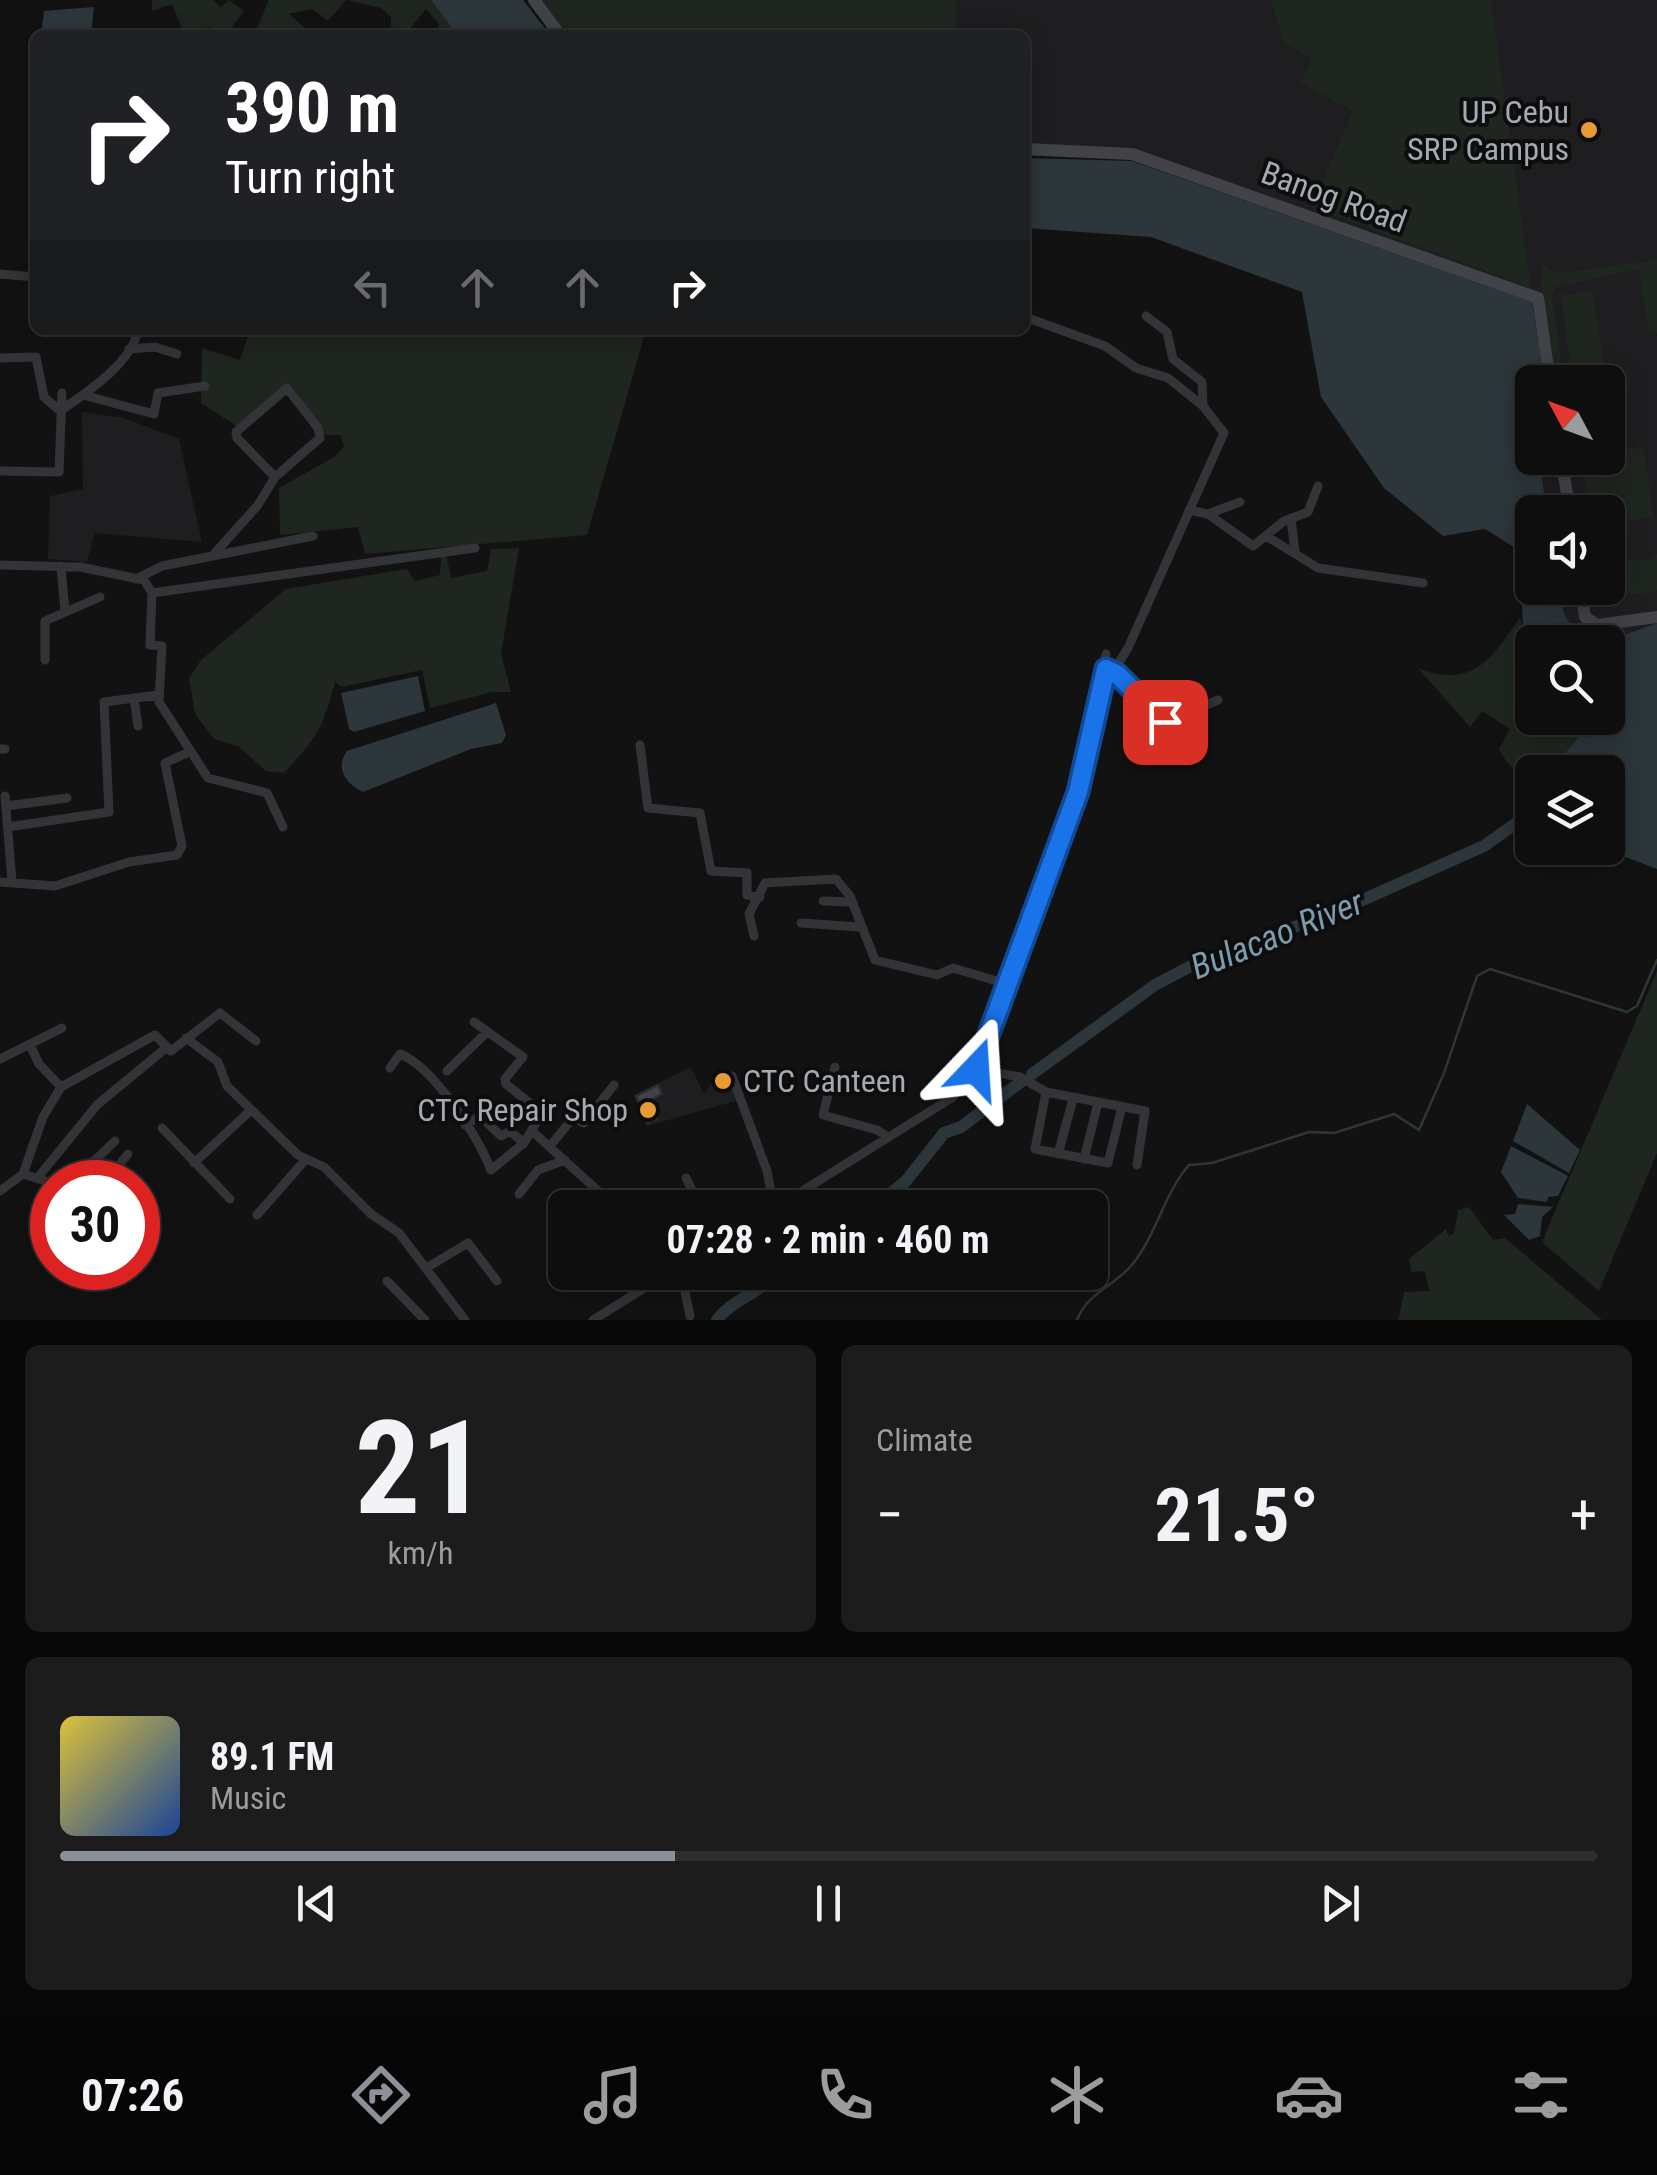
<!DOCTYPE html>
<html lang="en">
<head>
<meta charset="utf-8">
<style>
  :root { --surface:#0e0e0e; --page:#1c1c1c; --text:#f1f3f6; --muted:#9b9c9e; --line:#2e2e2e; --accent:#8c9099 }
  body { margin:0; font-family:"Roboto Condensed",sans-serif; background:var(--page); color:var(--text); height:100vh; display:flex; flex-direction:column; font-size:38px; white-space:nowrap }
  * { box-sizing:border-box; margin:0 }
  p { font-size:32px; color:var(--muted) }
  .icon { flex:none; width:55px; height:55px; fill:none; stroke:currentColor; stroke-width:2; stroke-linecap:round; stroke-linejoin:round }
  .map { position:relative; height:1320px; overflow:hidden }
  .drawer { display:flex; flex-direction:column; gap:25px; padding:25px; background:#080808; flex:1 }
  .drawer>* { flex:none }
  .banner { position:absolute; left:30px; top:30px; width:1000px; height:305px; border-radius:15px; box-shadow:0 5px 25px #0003,0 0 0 2px var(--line); background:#202124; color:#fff; overflow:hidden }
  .needle { width:65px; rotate:311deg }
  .buttons { position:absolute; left:1515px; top:365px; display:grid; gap:20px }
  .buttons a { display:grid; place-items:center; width:110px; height:110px; border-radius:15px; background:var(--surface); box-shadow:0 5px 25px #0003,0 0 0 2px var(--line); font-size:50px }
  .speed { position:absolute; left:30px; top:1160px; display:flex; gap:20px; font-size:50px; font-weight:700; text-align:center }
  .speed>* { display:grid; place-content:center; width:130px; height:130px; border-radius:50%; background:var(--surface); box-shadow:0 5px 25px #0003,0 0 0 2px var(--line); line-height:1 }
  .speed .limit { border:15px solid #d22; background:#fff; color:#111 }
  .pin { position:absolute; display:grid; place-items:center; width:85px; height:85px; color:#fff; margin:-42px; border-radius:20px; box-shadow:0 5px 15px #0006 }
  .me { position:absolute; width:110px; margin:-55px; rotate:20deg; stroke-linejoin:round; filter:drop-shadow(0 0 8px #0008) }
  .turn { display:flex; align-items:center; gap:35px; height:210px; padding:0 30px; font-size:45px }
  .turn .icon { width:130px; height:130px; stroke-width:2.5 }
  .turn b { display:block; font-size:70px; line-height:85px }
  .lanes { display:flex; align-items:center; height:95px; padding:0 30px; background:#0003; justify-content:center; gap:50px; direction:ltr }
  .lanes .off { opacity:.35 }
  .big { font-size:75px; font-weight:700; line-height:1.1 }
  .drawer .widget { flex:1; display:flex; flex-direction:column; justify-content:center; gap:15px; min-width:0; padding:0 35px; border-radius:15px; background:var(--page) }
  .drawer .dial { align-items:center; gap:0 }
  .dial b { font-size:130px; line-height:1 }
  .song { display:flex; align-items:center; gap:30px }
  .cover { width:120px; height:120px; border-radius:15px; background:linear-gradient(135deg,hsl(50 70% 55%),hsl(220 70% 35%)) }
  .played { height:10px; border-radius:5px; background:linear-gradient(90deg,var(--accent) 40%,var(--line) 40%) }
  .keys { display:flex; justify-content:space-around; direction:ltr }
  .heat { display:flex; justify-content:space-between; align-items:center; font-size:55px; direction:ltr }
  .drawer .tiles { flex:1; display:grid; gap:25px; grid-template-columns:1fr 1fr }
  .widget:last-child { grid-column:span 2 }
  .trip { position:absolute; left:548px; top:1190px; width:560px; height:100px; border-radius:15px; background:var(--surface); box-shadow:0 5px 25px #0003,0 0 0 2px var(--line); font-weight:700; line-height:100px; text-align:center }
  .dock { display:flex; height:160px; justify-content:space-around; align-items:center; background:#060606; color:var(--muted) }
  .dock .icon { width:70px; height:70px }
  .dock .current { color:var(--accent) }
  .dock b { font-size:45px; color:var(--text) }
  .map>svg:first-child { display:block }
  .built { fill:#1e1e20 }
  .green { fill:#1e261f }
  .water { fill:#2c363b }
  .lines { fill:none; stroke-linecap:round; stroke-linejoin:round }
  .stream { stroke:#2c363b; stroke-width:2.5 }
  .river { stroke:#2c363b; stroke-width:12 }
  .building { fill:#414246; stroke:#2c2c2f; stroke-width:2.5 }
  .street { stroke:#333438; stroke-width:9 }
  .secondary { stroke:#414348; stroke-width:12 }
  .route-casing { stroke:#114b97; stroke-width:25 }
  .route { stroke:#1a73e8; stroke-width:18 }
  .poi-dot { fill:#e89a35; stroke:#0d0d0e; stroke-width:4 }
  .labels { text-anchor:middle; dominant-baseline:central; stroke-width:8; stroke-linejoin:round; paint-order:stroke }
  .poi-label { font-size:32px; fill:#a4aab3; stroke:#0d0d0e; text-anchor:end }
  .street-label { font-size:32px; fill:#a4aab3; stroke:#0d0d0e }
  .water-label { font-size:35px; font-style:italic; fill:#7c9bad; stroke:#0d0d0e }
</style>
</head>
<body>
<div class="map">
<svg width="1657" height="1320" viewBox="0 0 1657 1320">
  <rect width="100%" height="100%" fill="#121213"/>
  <path class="built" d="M527,0h1130v623l-52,19h-14l-18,-11 -11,-22 -4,-21h50v-76h-61l-8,-54h69v-76h-64l-211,-149 -201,-73 -107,-4v-121h-472z
    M82,412l42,6 55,21 23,103 -107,-9 -8,29 -39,-3 2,-63 33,-7z
    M691,1067l13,27 16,-24 11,6 8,24 -92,26 -13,-31z"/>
  <path class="green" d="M152,0h61l8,7 8,-7 15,11 -18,24 -16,-8 -27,5 -11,-28 -20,7z
    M269,0h77l-18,21 -16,-12 -23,5 24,21h-59z
    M347,0h84l26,35h-22l4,-11 -13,-15 -21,26 -14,-9v-9l-10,-9z
    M539,0h417l1,35h-392z
    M1271,0h220l40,288 -219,-81 41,-96 -53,-28 12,-24 -28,-16z
    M1657,260v73l-8,1 -11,-65 -82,18 -4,7 12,88h-11l-12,-87 1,-31 15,9z
    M1593,291l13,91h-34l-11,-87z
    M257,330h389l-59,205 -222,19 -7,-27 -78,8 -1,-47 57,-32 8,-10 -4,-11h-15l-35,-52 -52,44 -37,-24 1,-55 38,12 7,-21z
    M1614,413l6,38 23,-5 11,71 -46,8v-13h-19l-7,-54h26v-44z
    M1640,530l-21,6 3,24 30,-1 5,-6v38l-57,10 -2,-13h10v-54z
    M519,548l-18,106 10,38h-19l-62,16 -8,-38 -81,17 -6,-6c-11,46 -19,58 -51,92l-18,-2 -28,-25 -24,-7 -19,-25 -6,-36 12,-18 85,-71 121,-20 8,12 25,-6 1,-20 5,-1 5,24 36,-7 4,-22z
    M1520,617l12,45v56h76v54h-76v11l-24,-19 -9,-15 11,-20 -28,-18 -12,16 -52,-59c54,22 75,-10 102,-51z
    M1657,971v182l-58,138 -57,-49z
    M1469,1207l24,33 12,-2 97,82h-204l6,-28 25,-1 -4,-20 -14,1 -2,-13 37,-30 3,7 5,-3 4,-23z"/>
  <path class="water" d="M431,0h92l27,35h-93z
    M94,7l-3,28h-50l3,-24z
    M1025,158l107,3 400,141 12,80h-12v76h7l8,54h-15v76h26c4,26 10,40 33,54h-59v27l-9,-40 -3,-78 -35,-22 -42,7 -59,-48 -63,-91 -19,-105 -151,-55 -126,-9z
    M1657,623v246l-34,-13 -15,-13v-71h-59l31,-36 3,-18h25l-3,-76z
    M418,676l7,35 -71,21 -5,-3 -8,-36z
    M496,703l10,32 -4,8 -31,6 -108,43c-16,-8 -29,-23 -16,-41z
    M1527,1104l53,46 -11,23 -56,-32z
    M1511,1146l57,30 -10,20 -10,1 -1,5 -29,-4 -17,-26z
    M1518,1204l35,3 -11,10 -2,19 -11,4 -25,-25 11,-1z"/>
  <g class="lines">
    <path class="stream" d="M1077,1320c10,-27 37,-34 54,-54 26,-31 32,-71 58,-101l23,-2 97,-31 25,1 60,-19 25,16 25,-57 33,-97 13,-7 137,43 10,-6 20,-46"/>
    <path class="river" d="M1032,1074l123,-89 38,-20 147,-55 144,-64 48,-34
      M873,1208l33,-27 38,-48 17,-6 61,-46
      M717,1320c16,-22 43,-25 58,-48"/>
  </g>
  <path class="building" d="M658,1085l4,9 -13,7 8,18 -10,4 -11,-27z"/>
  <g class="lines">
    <path class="street" d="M0,274l35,3
      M1146,316l21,16 6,27 29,23 1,24
      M1025,317l80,29 31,22 32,10 35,28 21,27 -96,215 -15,24
      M129,349l26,-2 22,7
      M0,358l36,-1 8,40 16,14c26,-18 72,-48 78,-81
      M83,395l71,19 4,-21 47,-7
      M0,471l59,1 3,-79
      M1189,510l19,4 45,32 31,-25 24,-9 10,-26
      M1208,514l32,-12
      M1291,519l4,33
      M1268,537l50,31 105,15
      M214,554l44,-49 17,-28 45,-39 -2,-10 -31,-40 -51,44 1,6 38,39
      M0,565l80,2 64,13 8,13
      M61,566l4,46
      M136,579l26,-13 151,-30
      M152,593l323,-45
      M152,593l-2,52 12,1 -3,56 49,76 59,15 16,34
      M45,660v-39l55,-24
      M1108,670l57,52 53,-22
      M134,698l4,28
      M640,745l8,63 52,5 11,58 36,2v22l13,2
      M0,749h5
      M5,796l7,86
      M6,806l61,-8
      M8,827l101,-15 -5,-110 54,-7
      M0,882l55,4 74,-24 48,-7 5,-9 -17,-83 24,-11
      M823,901l27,1
      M801,923l59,4
      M754,936l-5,-22 16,-31 71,-4 14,17 25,64 62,15 16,-7 54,16
      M186,1038l32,24 9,24 71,69 26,12 47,47 28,19 66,87
      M30,1045l9,19 22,23
      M0,1059l62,-31
      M835,1067l-12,48 54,15 11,7
      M390,1068l10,-14c34,13 78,83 91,116l33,-27 18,-30 -36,-29 -1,-5 18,-22 -49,-35
      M976,1069l44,8 26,15 99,19 -8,54
      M447,1071l39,-38
      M732,1076l35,95 7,37
      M1046,1092l-11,57 73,14 14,-56
      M465,1125l15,-9 21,20 9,-5 14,12
      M162,1128l68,71
      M532,1131l85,77
      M550,1146l23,-28 11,5 30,-38
      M1058,1154l15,-55
      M1084,1159l14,-56
      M194,1163l57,-53
      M23,1174l20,-57 18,-30 94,-52 16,16 49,-38 36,28
      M23,1174l29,9
      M39,1176l58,-71 70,-58
      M686,1178l15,30
      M72,1182l43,-41
      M105,1182l23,-28
      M0,1191l23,-17
      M519,1194l19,-24 27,-10
      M775,1208l178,-111 23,-28 102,-277 28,-138
      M257,1215l49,-56
      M428,1267l40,-24 29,38
      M681,1272l9,44
      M387,1281l38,39
      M593,1320l77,-48"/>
    <path class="secondary" d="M534,0l26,35
      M1025,149l107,5 406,144 12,84
      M1561,458l9,54
      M1581,588l4,29 12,8 60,-8"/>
  </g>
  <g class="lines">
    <defs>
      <path id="route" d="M976,1069l102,-277 28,-123 12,6 47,47"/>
    </defs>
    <use href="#route" class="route-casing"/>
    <use href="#route" class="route"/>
  </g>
  <g class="poi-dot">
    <circle cx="1589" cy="130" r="10"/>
    <circle cx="723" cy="1081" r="10"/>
    <circle cx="648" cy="1110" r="10"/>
  </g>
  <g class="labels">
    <g class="poi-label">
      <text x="1569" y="112">UP Cebu<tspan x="1569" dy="37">SRP Campus</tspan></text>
      <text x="743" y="1081" text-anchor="start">CTC Canteen</text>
      <text x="628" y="1110">CTC Repair Shop</text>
    </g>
    <g class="street-label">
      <text transform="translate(1334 197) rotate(20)">Banog Road</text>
    </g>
    <g class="water-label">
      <text transform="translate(1277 935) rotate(-22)">Bulacao River</text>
    </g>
  </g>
</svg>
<div class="buttons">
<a><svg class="needle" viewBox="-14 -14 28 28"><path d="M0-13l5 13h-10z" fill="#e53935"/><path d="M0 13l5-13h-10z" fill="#9b9c9e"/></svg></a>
<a><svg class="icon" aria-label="sound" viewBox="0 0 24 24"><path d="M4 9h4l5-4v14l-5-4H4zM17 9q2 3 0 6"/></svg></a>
<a><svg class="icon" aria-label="search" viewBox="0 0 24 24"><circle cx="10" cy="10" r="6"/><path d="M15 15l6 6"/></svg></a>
<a><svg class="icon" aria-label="layers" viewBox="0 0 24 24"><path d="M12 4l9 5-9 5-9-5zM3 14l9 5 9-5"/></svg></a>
</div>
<div class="speed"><div class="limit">30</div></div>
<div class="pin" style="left:1165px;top:722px;background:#d93025"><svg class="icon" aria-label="arrive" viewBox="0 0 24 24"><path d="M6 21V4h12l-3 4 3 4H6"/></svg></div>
<svg class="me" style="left:976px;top:1069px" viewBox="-20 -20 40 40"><path d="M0-17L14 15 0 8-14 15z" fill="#1a73e8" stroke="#fff" stroke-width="4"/></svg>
<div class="trip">07:28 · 2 min · 460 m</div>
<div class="banner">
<div class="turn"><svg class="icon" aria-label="right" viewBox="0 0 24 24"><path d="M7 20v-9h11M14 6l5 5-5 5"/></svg><div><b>390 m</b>Turn right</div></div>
<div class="lanes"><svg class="icon off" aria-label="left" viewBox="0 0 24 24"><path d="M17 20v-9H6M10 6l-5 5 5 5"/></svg><svg class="icon off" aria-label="ahead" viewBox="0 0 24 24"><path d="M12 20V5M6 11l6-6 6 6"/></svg><svg class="icon off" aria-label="ahead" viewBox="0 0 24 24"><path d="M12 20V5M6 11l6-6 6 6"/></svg><svg class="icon" aria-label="right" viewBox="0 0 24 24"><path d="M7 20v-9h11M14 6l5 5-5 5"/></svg></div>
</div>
</div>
<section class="drawer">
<div class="tiles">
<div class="widget dial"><b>21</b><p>km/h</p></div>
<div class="widget"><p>Climate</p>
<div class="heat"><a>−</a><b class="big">21.5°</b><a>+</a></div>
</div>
<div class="widget">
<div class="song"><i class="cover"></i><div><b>89.1 FM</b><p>Music</p></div></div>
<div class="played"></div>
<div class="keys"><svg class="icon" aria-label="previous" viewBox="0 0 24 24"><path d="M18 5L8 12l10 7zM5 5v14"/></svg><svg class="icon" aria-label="pause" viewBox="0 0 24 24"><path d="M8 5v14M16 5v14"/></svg><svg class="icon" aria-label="next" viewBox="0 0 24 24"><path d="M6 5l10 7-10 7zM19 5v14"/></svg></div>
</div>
</div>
</section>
<nav class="dock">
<b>07:26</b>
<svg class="icon current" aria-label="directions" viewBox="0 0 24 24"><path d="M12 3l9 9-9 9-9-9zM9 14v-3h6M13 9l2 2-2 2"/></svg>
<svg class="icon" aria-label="music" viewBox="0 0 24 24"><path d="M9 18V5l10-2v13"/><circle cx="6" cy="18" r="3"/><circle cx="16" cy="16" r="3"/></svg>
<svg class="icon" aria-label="phone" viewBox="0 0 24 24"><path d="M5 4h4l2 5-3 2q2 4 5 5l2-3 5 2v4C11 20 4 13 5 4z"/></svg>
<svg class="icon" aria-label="climate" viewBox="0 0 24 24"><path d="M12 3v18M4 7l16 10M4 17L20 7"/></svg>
<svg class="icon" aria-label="car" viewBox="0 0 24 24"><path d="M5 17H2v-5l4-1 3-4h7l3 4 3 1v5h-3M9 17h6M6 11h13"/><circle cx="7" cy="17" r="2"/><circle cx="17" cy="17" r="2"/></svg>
<svg class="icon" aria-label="filters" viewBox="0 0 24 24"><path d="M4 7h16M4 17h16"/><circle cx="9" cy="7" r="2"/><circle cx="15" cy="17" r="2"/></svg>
</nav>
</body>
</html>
